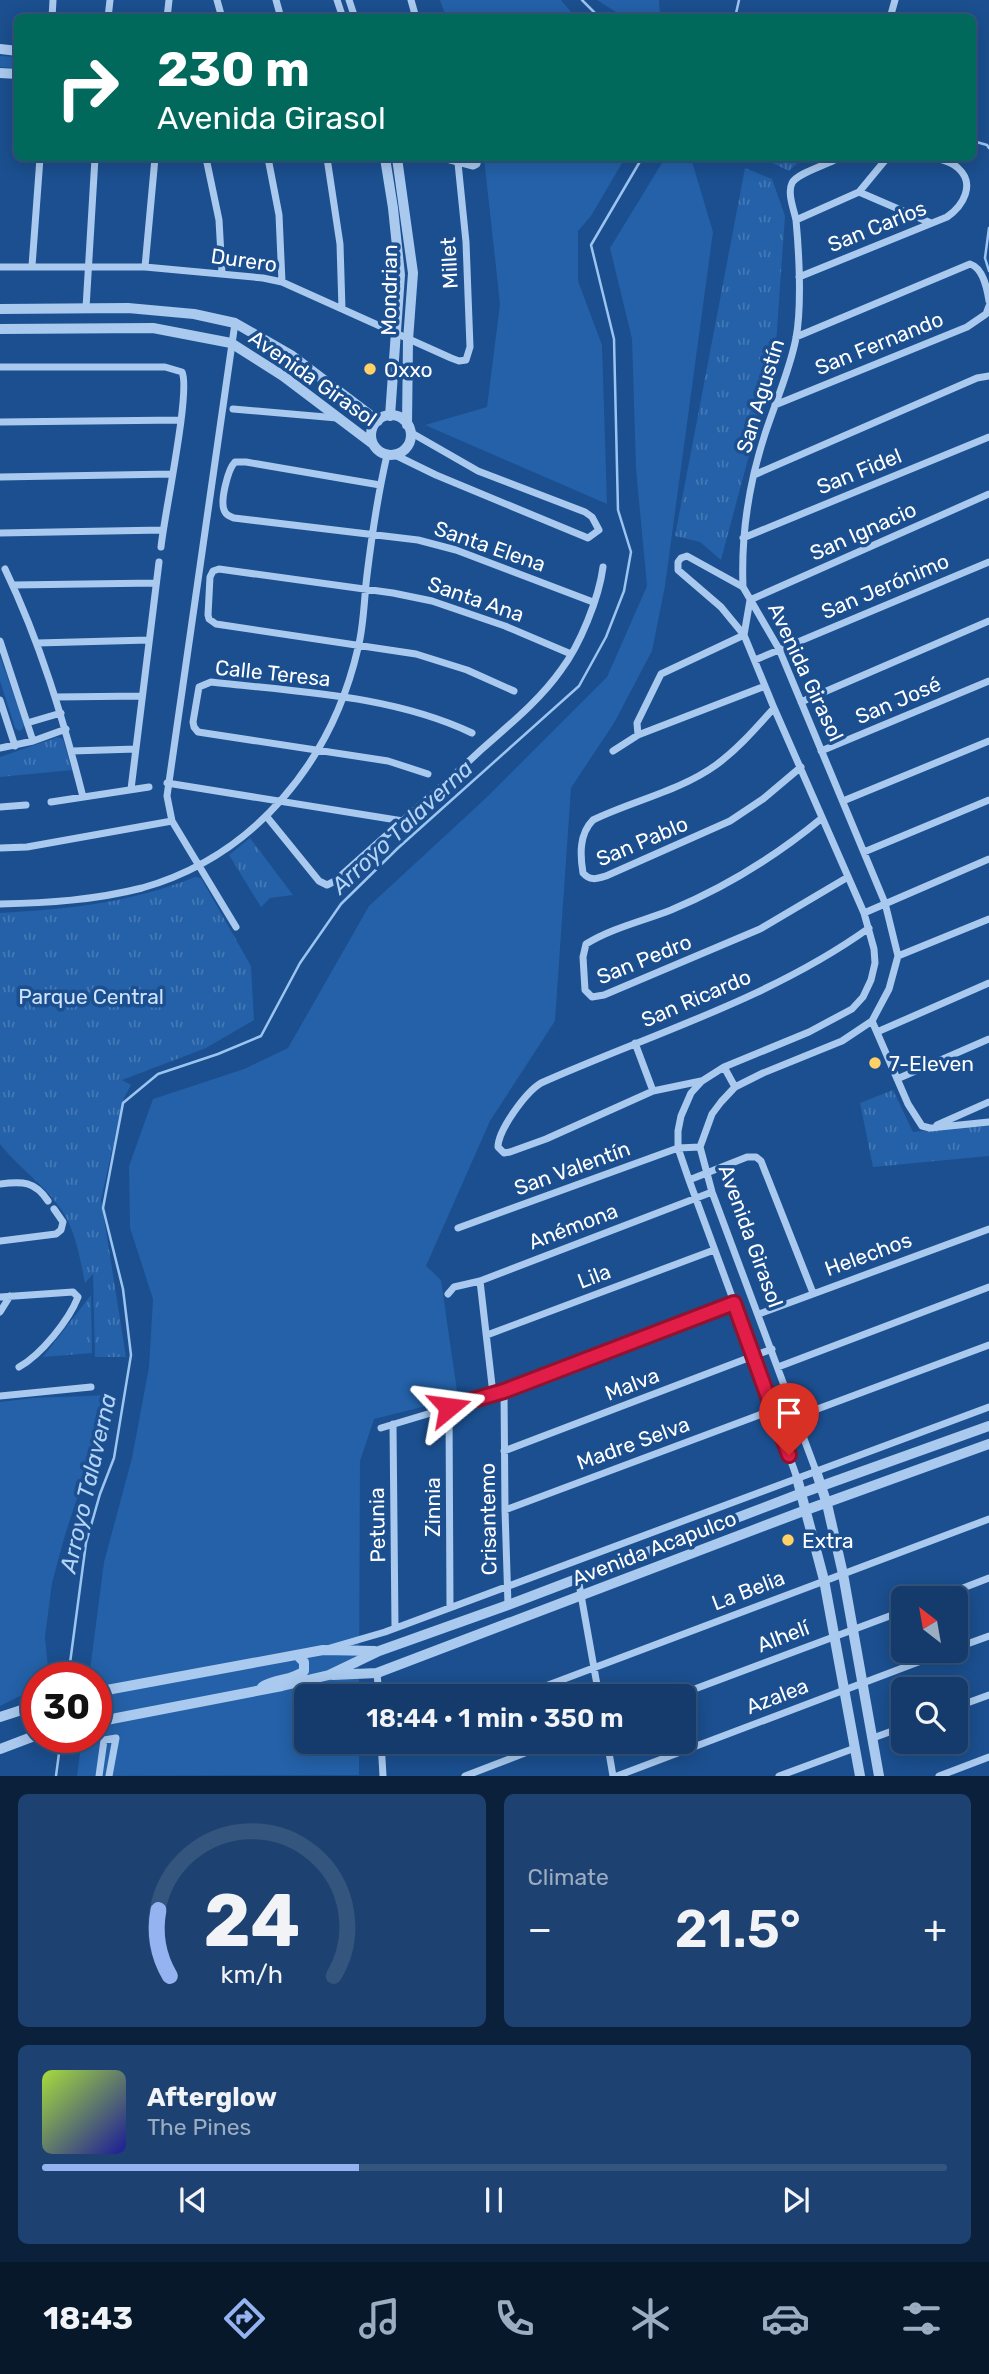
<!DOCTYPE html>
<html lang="en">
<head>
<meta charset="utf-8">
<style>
  :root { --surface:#143b6b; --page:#1d4271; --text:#f1f3f6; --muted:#9dadc1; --line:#33557e; --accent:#95b2f1 }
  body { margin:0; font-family:Rubik,sans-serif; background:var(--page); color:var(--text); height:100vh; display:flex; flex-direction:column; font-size:26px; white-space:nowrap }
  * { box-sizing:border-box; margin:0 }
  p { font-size:23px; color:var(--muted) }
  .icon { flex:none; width:38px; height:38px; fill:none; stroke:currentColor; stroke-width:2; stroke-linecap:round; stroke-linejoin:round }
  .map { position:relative; height:1776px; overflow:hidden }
  .drawer { display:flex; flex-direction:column; gap:18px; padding:18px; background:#0b203b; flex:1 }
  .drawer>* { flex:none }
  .banner { position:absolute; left:14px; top:14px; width:962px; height:147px; border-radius:10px; box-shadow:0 4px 18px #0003,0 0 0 2px var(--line); background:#00695c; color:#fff; overflow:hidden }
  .needle { width:46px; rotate:329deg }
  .fabs { position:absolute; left:891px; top:1586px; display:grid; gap:14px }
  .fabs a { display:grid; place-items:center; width:77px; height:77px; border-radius:10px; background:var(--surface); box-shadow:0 4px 18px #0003,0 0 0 2px var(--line); font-size:35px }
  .speed { position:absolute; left:21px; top:1662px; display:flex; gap:14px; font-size:35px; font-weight:700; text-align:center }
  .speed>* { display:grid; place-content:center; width:91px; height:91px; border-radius:50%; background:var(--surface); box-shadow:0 4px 18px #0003,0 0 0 2px var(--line); line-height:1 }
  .speed .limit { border:10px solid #d22; background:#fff; color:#111 }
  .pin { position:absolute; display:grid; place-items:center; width:60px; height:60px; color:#fff; margin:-72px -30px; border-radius:50% 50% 50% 0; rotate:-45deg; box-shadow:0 0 7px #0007 }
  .pin .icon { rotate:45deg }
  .me { position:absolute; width:77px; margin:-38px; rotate:74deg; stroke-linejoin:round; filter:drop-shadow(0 0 5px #0008) }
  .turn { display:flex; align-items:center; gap:24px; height:147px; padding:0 28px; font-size:32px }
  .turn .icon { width:91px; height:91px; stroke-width:2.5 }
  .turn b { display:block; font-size:49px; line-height:60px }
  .big { font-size:52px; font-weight:600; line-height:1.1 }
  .drawer .card { flex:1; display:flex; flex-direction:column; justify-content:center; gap:10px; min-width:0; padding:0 24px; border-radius:10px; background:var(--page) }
  .drawer .dial { align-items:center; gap:0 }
  .dial svg { height:182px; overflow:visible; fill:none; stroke:var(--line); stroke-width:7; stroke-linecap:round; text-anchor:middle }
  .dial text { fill:var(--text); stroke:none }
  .song { display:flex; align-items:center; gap:21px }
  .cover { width:84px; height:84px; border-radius:10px; background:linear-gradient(135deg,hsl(80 70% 55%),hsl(240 70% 35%)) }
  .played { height:7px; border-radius:4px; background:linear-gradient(90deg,var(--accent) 35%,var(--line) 35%) }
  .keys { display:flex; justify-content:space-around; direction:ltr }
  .heat { display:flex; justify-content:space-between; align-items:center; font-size:38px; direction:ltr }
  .drawer .tiles { flex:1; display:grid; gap:18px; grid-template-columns:1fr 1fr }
  .card:last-child { grid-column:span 2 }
  .trip { position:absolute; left:294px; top:1684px; width:402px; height:70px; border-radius:10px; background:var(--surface); box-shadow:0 4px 18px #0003,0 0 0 2px var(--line); font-weight:600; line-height:70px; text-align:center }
  .tab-bar { display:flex; height:112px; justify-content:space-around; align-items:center; background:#08182b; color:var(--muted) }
  .tab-bar .icon { width:49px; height:49px }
  .tab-bar .on { color:var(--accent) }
  .tab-bar b { font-size:32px; color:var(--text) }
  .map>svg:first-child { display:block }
  .grass { fill:#2461a8 }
  .park { fill:url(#park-tufts) }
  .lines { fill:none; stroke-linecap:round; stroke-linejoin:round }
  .stream { stroke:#9cc4f0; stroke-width:2.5 }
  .minor { stroke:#a9c9ee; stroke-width:7 }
  .tertiary { stroke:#a9c9ee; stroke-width:10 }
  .route-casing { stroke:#92132f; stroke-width:18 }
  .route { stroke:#e11d48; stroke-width:12 }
  .poi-dot { fill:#ffd166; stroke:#1b4f8f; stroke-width:2.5 }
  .labels { text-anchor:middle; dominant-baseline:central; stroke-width:7; stroke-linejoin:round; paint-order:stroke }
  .street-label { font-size:21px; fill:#fff; stroke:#1b4f8f }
  .poi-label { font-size:21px; fill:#fff; stroke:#1b4f8f; text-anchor:start }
  .park-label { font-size:21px; fill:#cfe3fa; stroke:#1b4f8f }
  .water-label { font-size:23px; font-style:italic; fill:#b5d3f5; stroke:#1b4f8f }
</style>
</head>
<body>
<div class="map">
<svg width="989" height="1776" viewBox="0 0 989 1776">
  <defs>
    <pattern id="park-tufts" width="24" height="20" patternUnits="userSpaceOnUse" patternTransform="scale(1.75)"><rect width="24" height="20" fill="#2461a8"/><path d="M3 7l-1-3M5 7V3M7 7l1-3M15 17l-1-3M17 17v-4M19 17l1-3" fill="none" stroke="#4579b5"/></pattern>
  </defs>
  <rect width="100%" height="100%" fill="#1b4f8f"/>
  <path class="grass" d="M440,0h121l14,17h-129z
    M597,0h62l1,17h-36z
    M0,56l17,1v11l-17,-1z
    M484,158h141l-34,58 -13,15v50l24,64 5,159 -182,-79 62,-18 13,-103z
    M665,158h26l22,74 -48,354 -13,65 -38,72 -43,65 -16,233 -65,100 -64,145 15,14 17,118 -84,21 -14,42 -1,235h-53v45h53v34l-282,1 5,-38h14v-60h-7l15,-116 28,-104 17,-91 4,-68 -23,-71 -1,-62 24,-67 91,-30 44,-21 81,-142 117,-108 121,-121 40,-91 -11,-117 -4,-130 -22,-91z
    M0,656l24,68 -1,5 -4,2 -4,-3 -15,-47z
    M111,1395l-46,140 -13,48 -7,54 4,41h-12v14l-17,4 -20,10v-304l33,-4z"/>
  <path class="park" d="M762,158h41l-14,13z
    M745,168l27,11 13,37 -10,142 -54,202 -21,-18 -25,-6z
    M58,737l5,2 9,31 -72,7v-20z
    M250,838l43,57 -23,3 -9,9 -32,-52z
    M195,877l6,1 50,88 3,54 -48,28 -84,32 9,5 -7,13 -23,101 25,158h-31l-2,-83 -8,9c-4,-20 -8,-43 -17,-62 -15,-31 -47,-50 -68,-77v-231c70,-4 130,-10 195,-36z
    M893,1090l20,42 76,-8v32l-116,11 -13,-64z
    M91,1295l1,58 -49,4z"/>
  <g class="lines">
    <path class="stream" d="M582,0l18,18
      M735,18l4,-18
      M973,141l14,4 2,3
      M989,228l-4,30 4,13
      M68,1678l18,-135 14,-49 14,-36 17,-103 -8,-66 -20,-81 20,-105 35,-29 60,-20 43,-18 39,-73 41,-59 57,-56 181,-162 27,-49 18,-46 7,-39 -13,-42 -4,-171 -23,-94 51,-87
      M56,1776l5,-38"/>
    <path class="minor" d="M217,0l5,18
      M276,0l5,18
      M337,0l6,18
      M349,0l6,18
      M411,0l5,18
      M52,18l1,-18
      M108,18l2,-18
      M167,18l2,-18
      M890,18l5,-18
      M206,158l13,62 3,53
      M268,158l11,57 3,67
      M327,158l13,86 2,65
      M443,158l30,8 4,-2 1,-6
      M859,192l72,31
      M796,220l63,-28 28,-34
      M32,266l8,-108
      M0,267h145l118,11 19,4 169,76 8,3 7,-1 4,-13 -4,-105 -8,-79
      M145,267l10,-109
      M799,277l148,-60c16,-11 29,-33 11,-49 -6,-6 -15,-8 -22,-10
      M86,308l9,-150
      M235,323l-68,473 5,25 64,106
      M796,337l174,-73c13,4 17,24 19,37
      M0,367h165l17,5c9,19 -18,144 -21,175
      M775,405l192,-78 19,-13 3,-8
      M233,409l104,9
      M0,422l181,-2
      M395,455l41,20 152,63 11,-8 -7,-13 -7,-5 -107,-41 -68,-39
      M754,475l223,-97 12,-2
      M0,477l172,-3
      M380,485l-134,-23h-11c-7,7 -16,41 -10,50 2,4 5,4 9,6l184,22 38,10 137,52
      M0,533l163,-3
      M743,538l246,-101
      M5,569c35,73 58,149 78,228
      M13,585l143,-2
      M743,587c-2,-51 6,-104 22,-153 10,-31 25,-64 31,-96 6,-32 3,-86 0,-118 -2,-10 -9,-27 -4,-37 5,-10 35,-18 46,-25
      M0,641l33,100
      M37,643l112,-3
      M755,660l234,-98
      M514,691l-47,-21 -51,-16 -200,-30 -7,-5 -1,-4 2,-38 3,-6 6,-2 174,24 39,8 73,25 66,28
      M56,697l86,-1
      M0,700l15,46
      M801,702l188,-81
      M774,708c-18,20 -36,41 -58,57 -36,26 -84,36 -123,55 -14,14 -13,35 -10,53 7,8 13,6 23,3l124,-55 33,-22 38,-32
      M27,723l34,-10
      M638,735l-1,-12 24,-49 83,-39 6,-35 239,-106
      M0,748l33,-7 33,-12
      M72,751l64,-2
      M613,751l25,-16 127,-49
      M821,751l168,-70
      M428,774l-40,-13 -190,-29 -4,-5 -1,-5 6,-35 12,-5c87,10 181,13 261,51
      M167,783l236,38
      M131,789l28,-227
      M843,801l146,-60
      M51,802l98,-15
      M0,807l26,-2
      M267,817l52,64 8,4 8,-4c49,-44 99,-87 147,-132 27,-24 58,-49 79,-79 19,-25 38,-72 42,-103
      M822,818c-47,39 -94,68 -151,92 -28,11 -59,18 -85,34l-3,13 2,33 7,7 12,-2 156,-66 88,-52
      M0,848l27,-1 145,-26
      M864,852l125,-52
      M0,904c48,-1 95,-4 142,-16 113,-32 190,-127 216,-240 6,-23 6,-49 9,-73 5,-41 11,-81 20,-120
      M864,913l125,-54
      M898,956l91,-37
      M872,1021l36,83 14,22 8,2 59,-6
      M877,1032l112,-49
      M635,1043l18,48
      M724,1067l11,20
      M897,1079l92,-40
      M701,1081l-48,10 -107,48 -36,13 -6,1 -6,-6c0,-17 28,-55 43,-64 110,-49 229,-84 328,-155
      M937,1125l52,-23
      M689,1180l58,-23h9l5,4 52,132
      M0,1184c22,-3 35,-3 48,17
      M458,1228l220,-80 22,-1
      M0,1241l56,-7 5,-4 2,-8 -9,-13
      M480,1281l13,113
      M448,1294l6,-7 26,-6 232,-89
      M0,1297l73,-5 5,5c-9,23 -37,58 -59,70
      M0,1312l10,-16
      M759,1314l230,-85
      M487,1335l227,-85
      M778,1367l211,-80
      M504,1391l1,119 3,95
      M0,1396l91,-9
      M449,1407l1,200
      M796,1417l193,-72
      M393,1424l2,203
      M381,1428l123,-37 230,-88
      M504,1451l268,-102
      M797,1478l-35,-100 -73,-198 -11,-32v-17l3,-15 10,-23 11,-12 22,-14 85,-35 43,-23 11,-12 8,-17 4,-17 -1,-14 -10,-36 -90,-205 -30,-73 -23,-28 -43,-37v-8l3,-4 6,-2 56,31 36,62 106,254 13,53 -9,33 -17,32 -30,20 -79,32 -28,14 -14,15 -9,12 -12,33 12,45 104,279
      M505,1510l268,-100
      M578,1578l21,118
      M937,1598l52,-20
      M330,1648l55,-16 604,-225
      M956,1648l33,-12
      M377,1673l2,23
      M519,1696l470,-177
      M676,1696l227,-85
      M956,1707l33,-12
      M873,1738l30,-11
      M381,1741l2,35
      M607,1741l6,35
      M381,1749l21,-8
      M99,1776l5,-36 12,-2 -7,38
      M465,1776l91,-35
      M617,1776l333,-126
      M779,1776l76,-28
      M939,1776l50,-19"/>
    <path class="tertiary" d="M0,49l18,2
      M0,73l18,1
      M385,158l8,50 7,67 -10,141
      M397,158l16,115 -5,67 -1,85
      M0,309l128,-1 66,6 41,9 56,32 87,66
      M0,329l153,-1 78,15 52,33 90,68
      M371 435a20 20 0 1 1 40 0a20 20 0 1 1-40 0Z
      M816,1471l11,33 16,70 36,202
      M797,1478l27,102 36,196
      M333,1675l44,-2 429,-163 183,-66
      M262,1687c13,-9 30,-6 42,-16v-9l-7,-7
      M96,1692l227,-42 52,1
      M0,1717l37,-12
      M96,1722l186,-36 47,-11 50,-24 129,-46 294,-112 187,-67
      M0,1749l37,-14"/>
  </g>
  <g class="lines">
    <defs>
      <path id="route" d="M449,1407l55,-16 230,-88 55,152"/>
    </defs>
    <use href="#route" class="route-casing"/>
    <use href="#route" class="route"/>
  </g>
  <g class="poi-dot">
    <circle cx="370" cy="369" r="7"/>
    <circle cx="875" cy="1063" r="7"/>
    <circle cx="788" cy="1540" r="7"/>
  </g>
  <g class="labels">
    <g class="street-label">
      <text transform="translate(877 226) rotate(-22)">San Carlos</text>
      <text transform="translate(244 260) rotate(8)">Durero</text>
      <text transform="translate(449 263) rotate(-93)">Millet</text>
      <text transform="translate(389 290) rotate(-89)">Mondrian</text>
      <text transform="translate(879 343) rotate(-22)">San Fernando</text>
      <text transform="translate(313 378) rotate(35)">Avenida Girasol</text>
      <text transform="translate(760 396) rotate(-73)">San Agustín</text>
      <text transform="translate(859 471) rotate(-22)">San Fidel</text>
      <text transform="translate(863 531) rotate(-24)">San Ignacio</text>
      <text transform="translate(490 546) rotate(19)">Santa Elena</text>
      <text transform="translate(885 586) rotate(-23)">San Jerónimo</text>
      <text transform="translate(476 599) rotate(19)">Santa Ana</text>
      <text transform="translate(806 672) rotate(65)">Avenida Girasol</text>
      <text transform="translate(273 673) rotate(6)">Calle Teresa</text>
      <text transform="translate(898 700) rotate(-23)">San José</text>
      <text transform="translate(642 841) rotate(-23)">San Pablo</text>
      <text transform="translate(644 959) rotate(-22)">San Pedro</text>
      <text transform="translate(696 998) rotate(-23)">San Ricardo</text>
      <text transform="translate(572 1168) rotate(-20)">San Valentín</text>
      <text transform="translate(573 1226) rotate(-21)">Anémona</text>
      <text transform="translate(751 1236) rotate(70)">Avenida Girasol</text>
      <text transform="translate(868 1254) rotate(-20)">Helechos</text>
      <text transform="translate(594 1276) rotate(-21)">Lila</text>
      <text transform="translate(632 1384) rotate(-21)">Malva</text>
      <text transform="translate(633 1443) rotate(-20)">Madre Selva</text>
      <text transform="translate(432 1507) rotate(-90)">Zinnia</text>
      <text transform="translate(488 1519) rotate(-91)">Crisantemo</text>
      <text transform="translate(377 1525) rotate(-91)">Petunia</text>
      <text transform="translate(654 1548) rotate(-21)">Avenida Acapulco</text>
      <text transform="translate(748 1590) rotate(-21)">La Belia</text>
      <text transform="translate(783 1636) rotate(-21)">Alhelí</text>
      <text transform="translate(777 1696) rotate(-21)">Azalea</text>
    </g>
    <g class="poi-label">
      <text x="384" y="369">Oxxo</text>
      <text x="889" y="1063">7-Eleven</text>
      <text x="802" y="1540">Extra</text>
    </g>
    <g class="park-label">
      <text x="91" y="996">Parque Central</text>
    </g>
    <g class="water-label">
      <text transform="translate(402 827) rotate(-43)">Arroyo Talaverna</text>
      <text transform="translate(88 1483) rotate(-77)">Arroyo Talaverna</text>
    </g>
  </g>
</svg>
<div class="fabs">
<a><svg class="needle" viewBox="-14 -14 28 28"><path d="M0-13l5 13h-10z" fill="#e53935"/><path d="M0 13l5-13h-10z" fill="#9dadc1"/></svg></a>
<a><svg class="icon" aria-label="search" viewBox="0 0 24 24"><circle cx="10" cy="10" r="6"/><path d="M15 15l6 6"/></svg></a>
</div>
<div class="speed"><div class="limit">30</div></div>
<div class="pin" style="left:789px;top:1455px;background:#d93025"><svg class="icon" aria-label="arrive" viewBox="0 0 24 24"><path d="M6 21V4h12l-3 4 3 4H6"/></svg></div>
<svg class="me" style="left:449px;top:1407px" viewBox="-20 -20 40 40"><path d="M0-17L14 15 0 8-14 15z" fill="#e11d48" stroke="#fff" stroke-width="4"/></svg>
<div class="trip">18:44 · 1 min · 350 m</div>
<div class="banner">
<div class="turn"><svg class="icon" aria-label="right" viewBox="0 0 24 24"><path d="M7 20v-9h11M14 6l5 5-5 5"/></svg><div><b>230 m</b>Avenida Girasol</div></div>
</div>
</div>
<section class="drawer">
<div class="tiles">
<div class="card dial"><svg viewBox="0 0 100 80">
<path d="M14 69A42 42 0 1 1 86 69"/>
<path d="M14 69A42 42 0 0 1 9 40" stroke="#95b2f1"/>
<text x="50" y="56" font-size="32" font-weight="700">24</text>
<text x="50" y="72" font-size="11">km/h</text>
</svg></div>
<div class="card"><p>Climate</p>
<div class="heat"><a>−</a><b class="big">21.5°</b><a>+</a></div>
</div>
<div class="card">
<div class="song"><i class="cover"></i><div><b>Afterglow</b><p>The Pines</p></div></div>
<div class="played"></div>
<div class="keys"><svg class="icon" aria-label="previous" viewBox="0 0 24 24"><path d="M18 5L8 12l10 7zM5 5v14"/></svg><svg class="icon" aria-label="pause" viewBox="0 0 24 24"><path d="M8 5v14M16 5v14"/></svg><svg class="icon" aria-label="next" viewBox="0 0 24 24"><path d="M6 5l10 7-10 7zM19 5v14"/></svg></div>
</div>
</div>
</section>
<nav class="tab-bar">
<b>18:43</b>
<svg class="icon on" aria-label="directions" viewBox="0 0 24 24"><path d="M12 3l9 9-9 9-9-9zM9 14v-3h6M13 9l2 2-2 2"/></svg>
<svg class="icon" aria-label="music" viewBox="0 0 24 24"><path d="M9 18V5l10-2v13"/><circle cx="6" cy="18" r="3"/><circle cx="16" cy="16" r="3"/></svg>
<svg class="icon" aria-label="phone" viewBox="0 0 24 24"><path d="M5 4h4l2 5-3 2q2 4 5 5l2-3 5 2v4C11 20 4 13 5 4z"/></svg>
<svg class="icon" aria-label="climate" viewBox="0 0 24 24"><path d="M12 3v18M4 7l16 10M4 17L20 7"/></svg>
<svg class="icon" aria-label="car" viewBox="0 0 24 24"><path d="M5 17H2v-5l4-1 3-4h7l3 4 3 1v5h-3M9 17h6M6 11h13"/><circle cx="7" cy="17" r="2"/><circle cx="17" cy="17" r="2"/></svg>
<svg class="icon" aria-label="filters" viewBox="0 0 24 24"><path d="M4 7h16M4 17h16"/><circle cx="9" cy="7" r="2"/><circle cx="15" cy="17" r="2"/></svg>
</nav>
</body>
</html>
